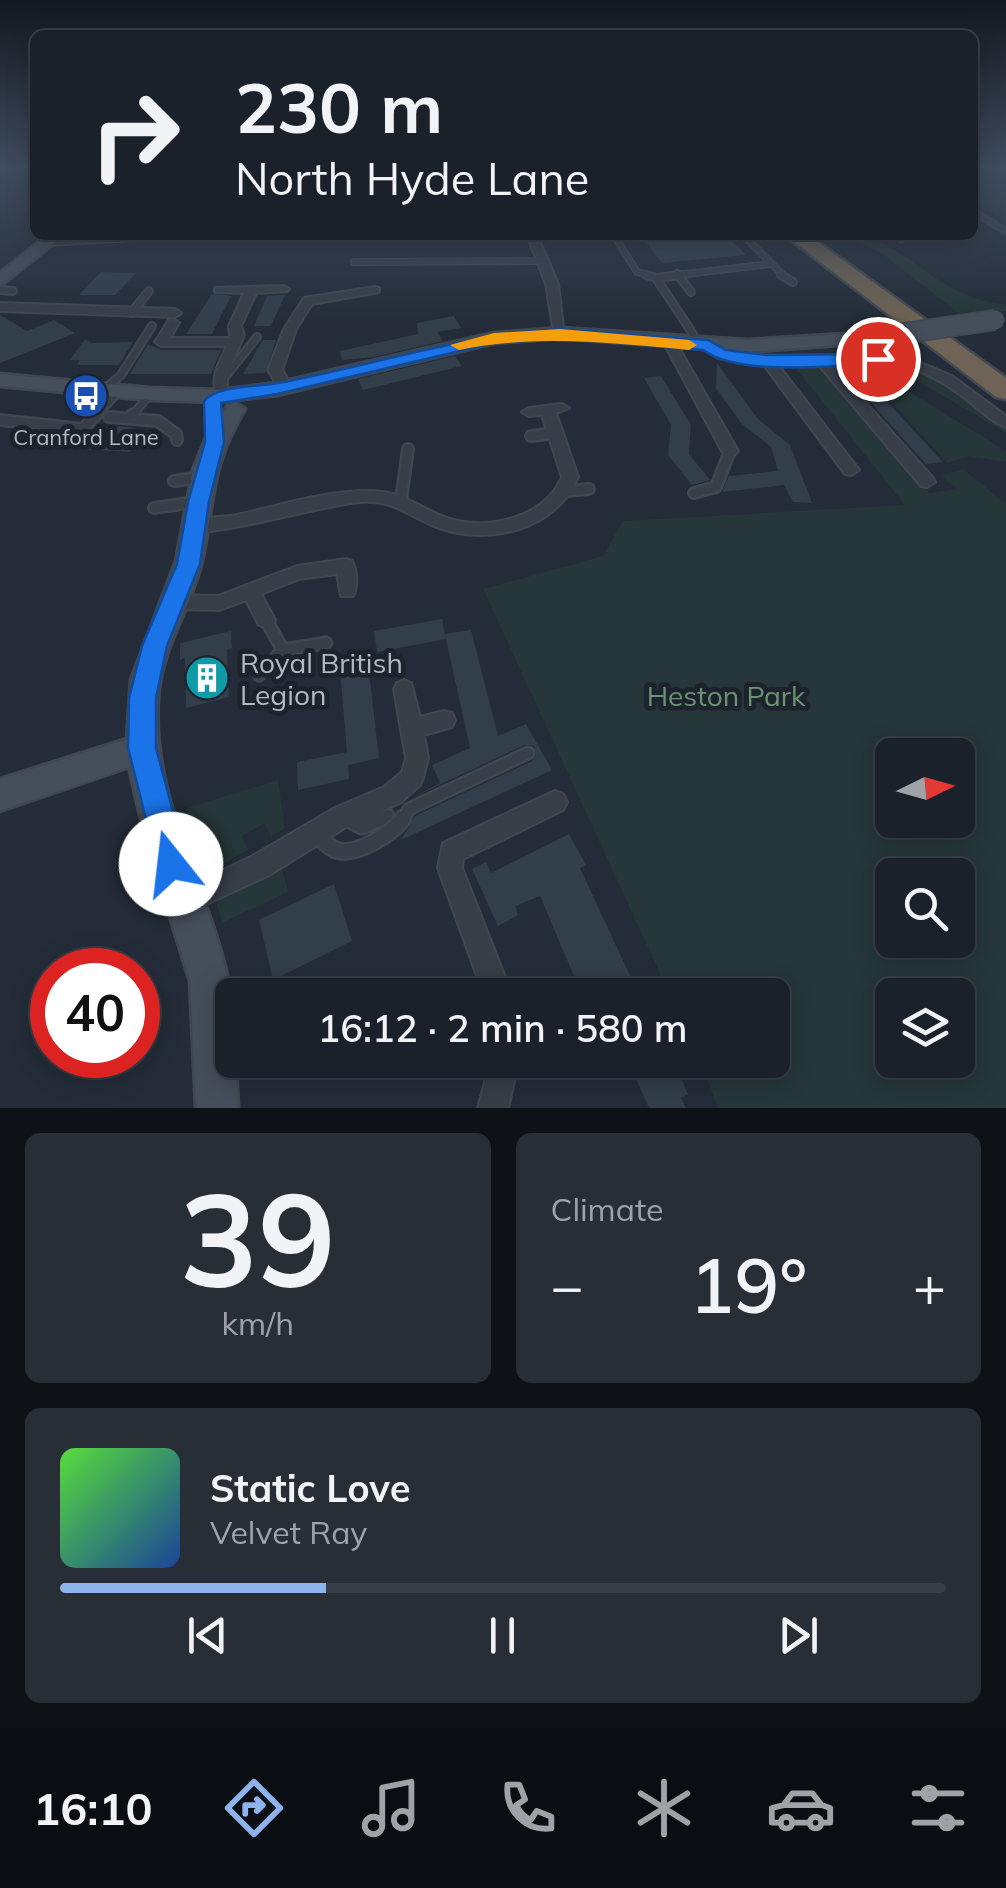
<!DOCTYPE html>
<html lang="en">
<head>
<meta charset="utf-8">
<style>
  :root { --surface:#1a212a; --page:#272e36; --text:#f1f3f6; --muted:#9fa3a8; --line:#383e47; --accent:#8db4ee }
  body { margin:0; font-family:Mulish,sans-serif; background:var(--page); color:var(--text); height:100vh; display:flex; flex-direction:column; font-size:38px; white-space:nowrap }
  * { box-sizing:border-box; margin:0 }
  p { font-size:32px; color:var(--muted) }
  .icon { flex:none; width:55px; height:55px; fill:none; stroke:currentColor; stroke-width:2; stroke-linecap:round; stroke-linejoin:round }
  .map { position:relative; height:1108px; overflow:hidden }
  .side { display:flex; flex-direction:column; gap:25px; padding:25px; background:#0e1217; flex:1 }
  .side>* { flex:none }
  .banner { position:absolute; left:30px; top:30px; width:948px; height:210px; border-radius:15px; box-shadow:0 5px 25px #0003,0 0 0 2px var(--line); background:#1a212a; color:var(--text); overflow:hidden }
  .needle { width:65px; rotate:85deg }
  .tools { position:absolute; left:875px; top:738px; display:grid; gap:20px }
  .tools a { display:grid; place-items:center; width:100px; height:100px; border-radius:15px; background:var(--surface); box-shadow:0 5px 25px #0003,0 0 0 2px var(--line); font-size:50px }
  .speed { position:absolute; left:30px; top:948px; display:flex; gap:20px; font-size:50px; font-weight:700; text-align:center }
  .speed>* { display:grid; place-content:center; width:130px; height:130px; border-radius:50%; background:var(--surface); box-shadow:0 5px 25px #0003,0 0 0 2px var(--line); line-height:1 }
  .speed .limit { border:15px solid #d22; background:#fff; color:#111 }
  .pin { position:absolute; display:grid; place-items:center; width:85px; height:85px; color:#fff; margin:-42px; border:5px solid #fff; border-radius:50%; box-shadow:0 2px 10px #0007 }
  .me { position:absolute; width:110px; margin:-55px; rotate:344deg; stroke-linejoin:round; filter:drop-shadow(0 0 8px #0008) }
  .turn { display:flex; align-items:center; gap:35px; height:210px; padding:0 40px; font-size:45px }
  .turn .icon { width:130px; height:130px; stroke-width:2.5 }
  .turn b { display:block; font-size:70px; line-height:85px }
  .big { font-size:75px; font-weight:600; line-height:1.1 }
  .side .widget { flex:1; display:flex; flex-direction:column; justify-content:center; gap:15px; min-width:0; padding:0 35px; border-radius:15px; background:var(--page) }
  .side .dial { align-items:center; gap:0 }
  .dial b { font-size:130px; line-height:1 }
  .song { display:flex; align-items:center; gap:30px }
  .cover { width:120px; height:120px; border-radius:15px; background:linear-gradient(135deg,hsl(110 70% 55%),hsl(220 70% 35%)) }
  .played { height:10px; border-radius:5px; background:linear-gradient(90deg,var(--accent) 30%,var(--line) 30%) }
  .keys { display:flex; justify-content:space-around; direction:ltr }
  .heat { display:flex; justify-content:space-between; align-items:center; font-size:55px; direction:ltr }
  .side .tiles { flex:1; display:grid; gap:25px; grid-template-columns:1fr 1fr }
  .widget:last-child { grid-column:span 2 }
  .trip { position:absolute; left:215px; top:978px; width:575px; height:100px; border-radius:15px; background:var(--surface); box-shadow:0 5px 25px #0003,0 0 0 2px var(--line); font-weight:600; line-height:100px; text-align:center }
  .menu { display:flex; height:160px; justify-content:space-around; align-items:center; background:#0a0d11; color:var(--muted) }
  .menu .icon { width:70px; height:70px }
  .menu .selected { color:var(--accent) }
  .menu b { font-size:45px; color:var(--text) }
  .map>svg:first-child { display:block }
  .green { fill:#253739; fill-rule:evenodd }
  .building { fill:#333e4b }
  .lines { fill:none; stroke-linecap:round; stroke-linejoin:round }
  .lane-far4-casing { stroke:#404751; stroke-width:8 }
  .lane-far3-casing { stroke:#404751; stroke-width:10 }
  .lane-far2-casing { stroke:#404751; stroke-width:14 }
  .lane-far1-casing { stroke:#404751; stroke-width:15 }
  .lane-casing { stroke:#404751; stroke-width:19 }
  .street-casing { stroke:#404751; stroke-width:4 }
  .secondary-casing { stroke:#404751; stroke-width:5 }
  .highway-casing { stroke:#424953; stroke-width:5 }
  .lane-far4 { stroke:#373e48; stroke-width:5 }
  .lane-far3 { stroke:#373e48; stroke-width:6 }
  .lane-far2 { stroke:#373e48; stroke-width:9 }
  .lane-far1 { stroke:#373e48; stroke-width:10 }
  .lane { stroke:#373e48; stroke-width:14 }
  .street { fill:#373e48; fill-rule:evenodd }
  .secondary { fill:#454e5b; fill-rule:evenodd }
  .highway { fill:#6e6354; fill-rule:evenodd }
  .secondary-bridge-casing { stroke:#404751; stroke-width:22; stroke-linecap:butt }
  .secondary-bridge { stroke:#454e5b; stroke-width:19 }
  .route { fill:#1a73e8; stroke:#114b97; stroke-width:2.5 }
  .slow { fill:#f59e0b }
  .labels { text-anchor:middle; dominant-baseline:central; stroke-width:10; stroke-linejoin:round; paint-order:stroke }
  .far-poi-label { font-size:22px; fill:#b2b9c4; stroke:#1c232d }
  .poi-label { font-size:28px; fill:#b2b9c4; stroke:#1c232d; text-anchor:start }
  .park-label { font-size:28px; fill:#6b9373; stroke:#1c232d }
</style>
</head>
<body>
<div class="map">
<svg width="1006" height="1108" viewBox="0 0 1006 1108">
  <rect width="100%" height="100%" fill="#232c38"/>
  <path class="green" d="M973,167h33v54l-33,-19z
    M846,235c60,0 89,66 160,69v7l-43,6 -80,-63z
    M887,363l42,9 77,55v6z
    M794,366l28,2 107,125 27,-4 -14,-14 21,-6 43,35v604h-288l-18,-48h72v-65h-102l-187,-406 120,-33 20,-35 282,-16zM892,755h66v65h-66zM892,875h66v65h-66zM892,995h66v65h-66z
    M874,370l132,81v11l-37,-6 -22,7 -82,-90z
    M278,780l7,48 -14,9 -6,-14 -23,13 6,14 -26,14 -22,-4 -13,-52z
    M281,864l7,28 -66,31 -5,-18 4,-7z"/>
  <path class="building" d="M641,235h86l19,20 -84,8z
    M101,272l35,1 -21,22h-36z
    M212,294l19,2 -19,38h-26z
    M285,295l-14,31h-17l13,-30z
    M0,315l27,16 27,-11 21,13 -75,30z
    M454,316l7,12 -24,4 6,9 -69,16 -32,3 -2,-9 78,-17 -1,-11z
    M85,339l6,4 42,-1 -14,23h-42l3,-5h-10z
    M263,340h13l-11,33 -22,1z
    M148,344l13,6h60l-10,24h-81z
    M455,356l7,10 -99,24 -5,-11z
    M717,363l41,56 32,26 22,58 -19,-1 -9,-17 -62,7 7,-16 49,-5 -7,-24 -30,-24 -25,-35z
    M839,367h16l88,95 -17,2z
    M661,376l30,49 -2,29 21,26 -18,5 -24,-30 3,-30 -27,-47z
    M98,426l31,1 17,4 -16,21 -51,-3z
    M442,619l3,15 26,-4 27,106 28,-12 26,46 -151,70 14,-24 117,-55 4,-6 -2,-9 -10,-1 -114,54 30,-16 -8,-18 38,-17 -24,-109 -69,13 -3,-21z
    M231,631l1,17 -5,1 2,48 -43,11 -1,-50 -5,2v-17z
    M367,654l12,104 -31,7 1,14 -51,11 -1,-28 50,-10 -8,-93z
    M569,834l17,31 -6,3 59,127h-57l-42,-99 -25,10 3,9 -20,11 -26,-57 14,-7 5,11z
    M334,884l18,57 -79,39 -14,-60z
    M628,1060h45l15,34 -7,4 5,10h-37z"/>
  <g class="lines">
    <defs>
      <path id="lane-far4" d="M972,211l34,20
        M614,235l23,37 17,5
        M743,235l42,42
        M896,235l5,4
        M354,262l188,-1
        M677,273l3,4
        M660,277l111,-13"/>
      <path id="lane-far3" d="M646,275l10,3
        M678,275l13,17
        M681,275l-25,3 37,56 1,11
        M781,275l12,7
        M0,290l13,1
        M131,313l18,-22
        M222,381l35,-44
        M104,390l17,-15 31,-49
        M95,417l24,-26
        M131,417l19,-23"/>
      <path id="lane-far2" d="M109,417l49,4 18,13 1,6
        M130,418l3,-4
        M0,420l83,9 14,-15
        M531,436l25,-3
        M174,481l27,-4
        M567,491l22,-2
        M694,493l22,-6 14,-36
        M401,500l7,-51
        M154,508l42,-6"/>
      <path id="lane-far1" d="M266,620l17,30
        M259,675l24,-25 43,-7
        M345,817l6,3
        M375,820l13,-5
        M402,820l7,-11 119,-56"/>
      <path id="lane" d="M347,818l15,8 19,-8
        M315,834c6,4 14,14 21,16 20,7 57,-17 67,-32"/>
      <path id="street" d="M114,235h58l-5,3 -118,7 -5,-3 5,-3z
        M425,235h71l-5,3h-61z
        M527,235h10l21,49 6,52 -10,-3 -8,-49z
        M283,286l6,3 -2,2 -31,2 -15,33 3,9 -17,39v24h-10c-7,-21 1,-33 10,-52h-66l-6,-4 14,-22 4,-1 6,4 -9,15h60l-1,-12 15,-33 -29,-1v-4z
        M375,287l4,1v4l-67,12 -16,25 -14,41 10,17 -7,4 -5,-1 -12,-20 16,-41 20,-31z
        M0,303l175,6 6,4 -6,4 -175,-6z
        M670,339l6,4 62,108 -3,3h-10l-3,-3 -58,-108z
        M708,342l19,10 17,4 144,-1 19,2 45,19 54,40v11c-17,-6 -31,-22 -45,-32 -48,-35 -74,-34 -130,-31l102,114 2,4 -8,5 -6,-1 -103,-122 -40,1 81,105 -8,5 -6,-1 -81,-109 -46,-7 -16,-12z
        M562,404l7,4 -13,5 22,64c-21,52 -88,69 -139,51 -31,-12 -43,-28 -79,-26 -31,2 -152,36 -168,29 -2,-1 -4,-3 -5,-5 10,-10 35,-8 50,-11 44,-10 90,-25 135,-24 34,1 49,19 78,28 40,12 95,-2 112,-42l-20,-62 -13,1 -7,-4 7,-4z
        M346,559l6,2c5,9 6,26 1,35h-12l-4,-22 -38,5 -38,15 14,26 -2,5 -7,3 -7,-3 -13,-25 -27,10 -44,-1 -7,-2 -2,-5 2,-5 7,-2 43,1 79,-30z
        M404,680l7,3 9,34 24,-6 8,2 3,7 -3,7 -28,8 4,23 -5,20 -3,7 -20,18 -49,21 -82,51 -86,40 -9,-4 -4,-9 4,-9 77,-36 84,-49 49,-21 18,-15 4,-14 -12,-69 3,-6z
        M555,791l8,3 4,8 -4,8 -100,49 -1,9 50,127h-28l-46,-127 5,-25z
        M491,1060h28l-11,48h-30z"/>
      <path id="secondary" d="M48,235h16l-64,51v-13z
        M560,328l187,12 131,-8 9,5 -9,5 -131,10 -187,-14 -66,5 -217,52 -58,7 -69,-2 -150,-14v-12l150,14 69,2 58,-7 217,-50z
        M235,403l10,6c-36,61 -29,87 -43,152 -11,47 -41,88 -44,137 -7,103 51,189 71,286 5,25 3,51 3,76h4l2,48h-42l-6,-127 -46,-148 -15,-66 -129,44v-32l127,-40 4,-59 45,-119 17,-91 13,-32 22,-33z"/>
      <path id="highway" d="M785,235h23l198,143v21l-10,-2z"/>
    </defs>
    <use href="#lane-far4" class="lane-far4-casing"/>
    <use href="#lane-far3" class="lane-far3-casing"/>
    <use href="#lane-far2" class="lane-far2-casing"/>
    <use href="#lane-far1" class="lane-far1-casing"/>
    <use href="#lane" class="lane-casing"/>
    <use href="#street" class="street-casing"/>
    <use href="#secondary" class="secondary-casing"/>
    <use href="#highway" class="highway-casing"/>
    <use href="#lane-far4" class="lane-far4"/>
    <use href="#lane-far3" class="lane-far3"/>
    <use href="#lane-far2" class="lane-far2"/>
    <use href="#lane-far1" class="lane-far1"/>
    <use href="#lane" class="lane"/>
    <use href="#street" class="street"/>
    <use href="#secondary" class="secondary"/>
    <use href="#highway" class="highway"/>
    <defs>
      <path id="secondary-bridge" d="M878,337l117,-17"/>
    </defs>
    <use href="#secondary-bridge" class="secondary-bridge-casing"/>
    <use href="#secondary-bridge" class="secondary-bridge"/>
  </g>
  <linearGradient id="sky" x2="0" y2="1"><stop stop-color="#13181f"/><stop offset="0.52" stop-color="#3f4b5e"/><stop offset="1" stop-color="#3f4b5e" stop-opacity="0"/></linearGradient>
  <rect width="1006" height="322" fill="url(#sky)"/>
  <path class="route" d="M560,329l148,11 18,10 41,5 111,-1 8,5 -8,5c-46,1 -138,13 -175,-14l-143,-12 -66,5 -217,51 -56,9 3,39 -15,60 -9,62 -33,82 -11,52v50l31,116 -5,11 -11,4 -11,-4 -32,-127 1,-50 13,-52 35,-82 11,-62 17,-60 -1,-41c13,-16 54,-14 74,-18 95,-18 184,-48 282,-54z"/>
  <path class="slow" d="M560,329l129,11 8,5 -8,5c-78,-7 -153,-16 -230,0l-9,-5 44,-12z"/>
  <defs>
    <symbol id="bus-disc" viewBox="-11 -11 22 22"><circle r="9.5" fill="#1a4fb4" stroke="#1c232d"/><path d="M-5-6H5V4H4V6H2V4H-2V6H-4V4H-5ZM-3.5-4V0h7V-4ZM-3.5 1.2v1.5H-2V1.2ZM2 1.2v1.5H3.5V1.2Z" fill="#fff"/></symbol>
    <symbol id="building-disc" viewBox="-11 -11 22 22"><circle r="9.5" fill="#0f9aa8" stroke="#1c232d"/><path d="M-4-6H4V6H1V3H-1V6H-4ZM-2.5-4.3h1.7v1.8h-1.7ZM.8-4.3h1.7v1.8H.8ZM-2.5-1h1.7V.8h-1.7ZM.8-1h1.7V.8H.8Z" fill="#fff"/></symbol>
  </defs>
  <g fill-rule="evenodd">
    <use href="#bus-disc" x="61" y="371" width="50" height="50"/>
    <use href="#building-disc" x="182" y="653" width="50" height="50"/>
  </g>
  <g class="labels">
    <g class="far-poi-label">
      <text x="86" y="437">Cranford Lane</text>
    </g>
    <g class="poi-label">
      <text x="240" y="662">Royal British<tspan x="240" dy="32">Legion</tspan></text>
    </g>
    <g class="park-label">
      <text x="726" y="695">Heston Park</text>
    </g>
  </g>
</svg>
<div class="tools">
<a><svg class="needle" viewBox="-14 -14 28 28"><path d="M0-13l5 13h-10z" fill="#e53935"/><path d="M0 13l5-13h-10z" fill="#9fa3a8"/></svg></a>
<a><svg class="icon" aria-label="search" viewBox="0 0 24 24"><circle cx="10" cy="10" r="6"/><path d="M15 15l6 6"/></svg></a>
<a><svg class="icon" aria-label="layers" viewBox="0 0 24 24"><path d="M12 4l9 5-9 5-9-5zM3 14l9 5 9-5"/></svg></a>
</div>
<div class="speed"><div class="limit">40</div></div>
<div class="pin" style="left:878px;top:359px;background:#d93025"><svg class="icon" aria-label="arrive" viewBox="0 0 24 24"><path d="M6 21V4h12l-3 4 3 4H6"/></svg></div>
<svg class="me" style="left:171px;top:864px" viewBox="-20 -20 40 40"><circle r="19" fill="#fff"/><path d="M0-13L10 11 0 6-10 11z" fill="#1a73e8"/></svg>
<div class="trip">16:12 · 2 min · 580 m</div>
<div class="banner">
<div class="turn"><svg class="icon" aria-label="right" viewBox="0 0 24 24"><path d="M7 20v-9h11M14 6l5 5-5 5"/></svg><div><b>230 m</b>North Hyde Lane</div></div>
</div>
</div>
<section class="side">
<div class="tiles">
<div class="widget dial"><b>39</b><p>km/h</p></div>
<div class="widget"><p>Climate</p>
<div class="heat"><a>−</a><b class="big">19°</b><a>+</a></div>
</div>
<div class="widget">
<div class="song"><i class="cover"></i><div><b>Static Love</b><p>Velvet Ray</p></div></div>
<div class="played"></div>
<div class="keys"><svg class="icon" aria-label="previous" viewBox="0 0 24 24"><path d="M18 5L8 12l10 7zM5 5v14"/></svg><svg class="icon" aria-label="pause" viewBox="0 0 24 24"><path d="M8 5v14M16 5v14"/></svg><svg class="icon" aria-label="next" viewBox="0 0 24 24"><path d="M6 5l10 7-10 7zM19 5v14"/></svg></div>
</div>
</div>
</section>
<nav class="menu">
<b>16:10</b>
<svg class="icon selected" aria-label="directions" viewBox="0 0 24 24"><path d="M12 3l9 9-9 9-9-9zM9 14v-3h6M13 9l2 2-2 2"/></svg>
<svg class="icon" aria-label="music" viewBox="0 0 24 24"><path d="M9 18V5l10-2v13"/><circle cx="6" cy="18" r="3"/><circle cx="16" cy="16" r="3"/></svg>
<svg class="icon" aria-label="phone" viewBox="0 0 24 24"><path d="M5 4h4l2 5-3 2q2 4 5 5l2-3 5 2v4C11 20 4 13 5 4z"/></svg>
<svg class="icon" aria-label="climate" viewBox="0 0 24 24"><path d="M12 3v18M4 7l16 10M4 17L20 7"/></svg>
<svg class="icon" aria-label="car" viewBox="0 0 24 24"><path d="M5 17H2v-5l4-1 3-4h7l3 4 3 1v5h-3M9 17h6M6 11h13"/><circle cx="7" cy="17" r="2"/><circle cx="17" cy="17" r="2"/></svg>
<svg class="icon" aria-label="filters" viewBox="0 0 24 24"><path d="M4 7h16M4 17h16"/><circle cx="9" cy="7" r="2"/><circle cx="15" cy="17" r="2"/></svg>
</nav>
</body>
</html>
